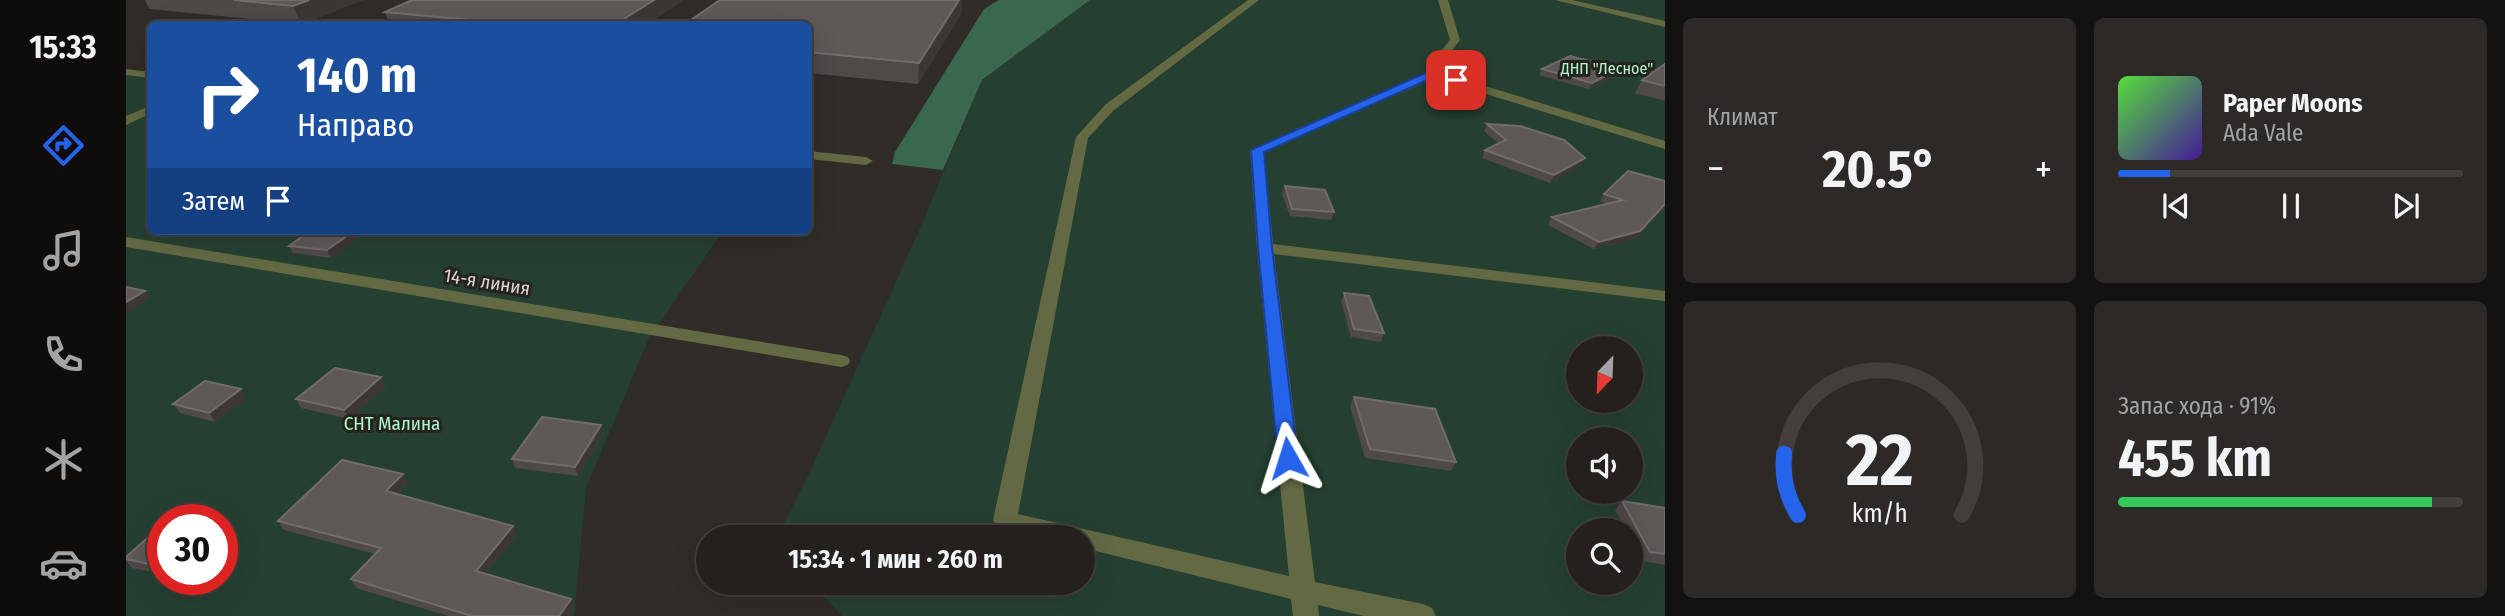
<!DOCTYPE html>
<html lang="ru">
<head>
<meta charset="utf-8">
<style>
  :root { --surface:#24211d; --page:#2c2926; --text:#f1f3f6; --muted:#a3a3a4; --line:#413e3b; --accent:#2563eb }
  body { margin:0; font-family:"Fira Sans Condensed",sans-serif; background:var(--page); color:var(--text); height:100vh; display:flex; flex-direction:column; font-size:26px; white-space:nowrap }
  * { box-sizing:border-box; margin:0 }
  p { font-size:23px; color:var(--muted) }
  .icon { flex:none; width:38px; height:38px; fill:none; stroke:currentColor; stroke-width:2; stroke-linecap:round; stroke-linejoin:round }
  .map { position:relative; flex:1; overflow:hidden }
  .drawer { display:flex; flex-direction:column; gap:18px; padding:18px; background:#141210; width:840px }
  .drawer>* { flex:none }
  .top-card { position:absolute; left:21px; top:21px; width:665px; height:214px; border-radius:10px; box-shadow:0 7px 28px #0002,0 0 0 2px var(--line); background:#1a4fa0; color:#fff; overflow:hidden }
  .needle { width:46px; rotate:203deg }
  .buttons { position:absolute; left:1440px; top:336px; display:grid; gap:14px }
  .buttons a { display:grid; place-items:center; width:77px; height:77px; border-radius:50%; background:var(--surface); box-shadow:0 7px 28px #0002,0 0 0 2px var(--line); font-size:35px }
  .speed { position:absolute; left:21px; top:504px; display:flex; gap:14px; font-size:35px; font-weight:700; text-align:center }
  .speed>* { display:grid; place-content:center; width:91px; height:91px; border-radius:50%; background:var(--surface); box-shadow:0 7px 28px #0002,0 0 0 2px var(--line); line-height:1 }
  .speed .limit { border:10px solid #d22; background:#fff; color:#111 }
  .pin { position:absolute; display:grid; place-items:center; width:60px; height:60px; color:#fff; margin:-30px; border-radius:14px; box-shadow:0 4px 10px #0006 }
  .me { position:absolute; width:77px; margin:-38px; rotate:354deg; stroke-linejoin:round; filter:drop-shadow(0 0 5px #0008) }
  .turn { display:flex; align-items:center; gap:24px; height:147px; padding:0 35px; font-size:32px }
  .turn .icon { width:91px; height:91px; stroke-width:2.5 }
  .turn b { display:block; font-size:49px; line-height:60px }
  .then { display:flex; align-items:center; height:66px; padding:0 35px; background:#0003; gap:14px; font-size:26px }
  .big { font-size:52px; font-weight:700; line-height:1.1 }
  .drawer .tile { flex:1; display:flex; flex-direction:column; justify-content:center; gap:10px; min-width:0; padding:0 24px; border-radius:10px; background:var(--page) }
  .drawer .dial { align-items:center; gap:0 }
  .dial svg { height:182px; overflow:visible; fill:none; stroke:var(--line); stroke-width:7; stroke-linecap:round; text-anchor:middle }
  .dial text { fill:var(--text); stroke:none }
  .song { display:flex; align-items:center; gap:21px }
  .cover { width:84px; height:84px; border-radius:10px; background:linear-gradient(135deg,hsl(110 70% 55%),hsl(260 70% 35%)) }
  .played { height:7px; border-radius:4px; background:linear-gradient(90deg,var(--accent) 15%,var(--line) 15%) }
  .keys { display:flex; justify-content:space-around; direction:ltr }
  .heat { display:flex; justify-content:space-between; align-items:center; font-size:38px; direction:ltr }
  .charge { height:10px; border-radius:5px; background:linear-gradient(90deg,#34c759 91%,var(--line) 0) }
  .drawer .tiles { flex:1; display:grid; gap:18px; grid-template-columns:repeat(2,1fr) }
  .trip { position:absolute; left:570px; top:525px; width:399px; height:70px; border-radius:35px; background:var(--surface); box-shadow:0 7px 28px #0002,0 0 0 2px var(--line); font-weight:700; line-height:70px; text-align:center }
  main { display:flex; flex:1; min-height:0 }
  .tabs { display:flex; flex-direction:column; width:126px; justify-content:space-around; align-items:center; background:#0e0d0c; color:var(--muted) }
  .tabs .icon { width:49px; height:49px }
  .tabs .active { color:var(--accent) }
  .tabs b { font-size:32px; color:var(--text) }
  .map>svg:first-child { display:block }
  .green { fill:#254031; fill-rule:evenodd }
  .forest { fill:#3a674f }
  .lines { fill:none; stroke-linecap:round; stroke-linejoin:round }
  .street { fill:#626943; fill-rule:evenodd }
  .wall { fill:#4f4948 }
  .shaded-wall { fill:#3d3734 }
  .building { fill:#5e5856; stroke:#716c6a; stroke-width:2 }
  .route { fill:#2563eb; stroke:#184099; stroke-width:2 }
  .labels { text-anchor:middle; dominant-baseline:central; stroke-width:6; stroke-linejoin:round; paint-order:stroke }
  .far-park-label { font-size:16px; fill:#acf7cc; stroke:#26221e }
  .street-label { font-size:19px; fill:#d9d6d3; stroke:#26221e }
  .park-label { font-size:19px; fill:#acf7cc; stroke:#26221e }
</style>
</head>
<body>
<main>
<nav class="tabs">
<b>15:33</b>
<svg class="icon active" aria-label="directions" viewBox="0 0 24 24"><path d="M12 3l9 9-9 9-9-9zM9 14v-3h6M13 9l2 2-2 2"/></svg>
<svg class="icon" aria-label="music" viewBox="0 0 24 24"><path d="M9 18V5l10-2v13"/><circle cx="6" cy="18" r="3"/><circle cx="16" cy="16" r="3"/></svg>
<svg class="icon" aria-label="phone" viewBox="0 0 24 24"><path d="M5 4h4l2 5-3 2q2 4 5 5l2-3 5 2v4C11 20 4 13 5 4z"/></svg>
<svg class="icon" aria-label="climate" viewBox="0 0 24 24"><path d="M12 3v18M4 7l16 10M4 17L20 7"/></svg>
<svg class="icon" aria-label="car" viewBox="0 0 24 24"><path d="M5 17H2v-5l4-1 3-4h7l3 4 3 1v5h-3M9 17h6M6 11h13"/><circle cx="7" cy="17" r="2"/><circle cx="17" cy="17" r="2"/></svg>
</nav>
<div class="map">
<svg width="1539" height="616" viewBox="0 0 1539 616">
  <rect width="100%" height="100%" fill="#302c27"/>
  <path class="green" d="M964,0h575v616h-823l-30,-33h271v-46h-306l32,-63 109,-241 64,-153zM1452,348h53v53h-53zM1452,439h53v53h-53zM1452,530h53v53h-53z
    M0,72l24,3v156h573l-74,107 -63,150 -12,128h-448zM37,520h59v59h-59z"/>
  <path class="forest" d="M873,0h91l-108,80 -39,90 -51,-6 3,-12 89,-143z"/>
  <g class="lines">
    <path class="street" d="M1122,0h11l-145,110 -26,28 -70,376 271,62 -32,-328 -7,-98 178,-78 8,-15 14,-17 -12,-40h10l12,40 -14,18 -7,14 226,69v8l-231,-71 -170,74 9,92 392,47v10l-391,-47 41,328 108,22 9,4 4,8h-72l-46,-11 1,11h-26l-2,-17 -208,-51v-11h-45l-41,-10 -4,-7 83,-383 30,-33z
      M1429,0h17l93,21v6z
      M0,69l24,3v6l-24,-3z
      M24,106v8l-24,11v-9z
      M682,151l58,6 7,4 -7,4 -58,-6z
      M0,237l715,118 7,2 2,4 -2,4 -7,2 -715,-120z"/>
  </g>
  <path class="wall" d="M19,0h218l-61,24 -153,-15z
    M286,0h272l-37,24h-258l-4,-12z
    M594,0h242l-1,14 -43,70 -110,-11v-49z
    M1539,64v37l-30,-8 7,-13z
    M1416,69l74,6 -28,14 -49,-14z
    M1361,124l98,34 -4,7 -31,18 -68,-25 3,-8 14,-6 -15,-13z
    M1539,181v26l-30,32 -41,10 -46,-24 4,-8 56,-13 -8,-3 4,-7z
    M1159,186l49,26 -3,8 -41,-4 -8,-22z
    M184,231h47l2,6 -28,21 -38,-5 -4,-7z
    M1218,293l40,40 -3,9 -30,-5 -10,-36z
    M255,377l5,9 -37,33 -48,-11 -5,-9z
    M1228,397l102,65 -5,9 -86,-13 -15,-52z
    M121,398l-32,24 -35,-9 -7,-9z
    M478,434l-26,42 -63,-8 -3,-9z
    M281,483l-10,11 120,41 -32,39 89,34 -5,8h-121l-92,-28 -5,-9 24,-25 -91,-24 -6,-9z
    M1496,501l43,7v57l-23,-4 -11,-21v-10h-5l-11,-20z
    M37,524v50l-31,-6 -6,-7v-4z"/>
  <path class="shaded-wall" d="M183,0h54l-62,24 -8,-18z
    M528,0h30l-37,24h-31z
    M833,0h3l-1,14 -43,70 1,-21z
    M1493,69l-3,6 -28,14 4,-6z
    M1459,158l-4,7 -31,18 4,-8z
    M1539,204v3l-30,32 -41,10 5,-7z
    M228,231h3l2,6 -28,21 -4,-8z
    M19,291l5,8 -24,15v-12z
    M255,377l5,9 -37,33 -5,-9z
    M115,389l6,9 -32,24 -6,-9z
    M475,425l3,9 -26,42 -3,-9z
    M277,474l4,9 -16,17 -5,-9z
    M387,526l4,9 -37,45 -4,-9z
    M445,599l3,9 -5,8h-10z"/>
  <path class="building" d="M108,0h75l-16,6z
    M286,0h242l-38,24h-102l-129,-12z
    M594,0h239l-40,63 -111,-11v-28h-123z
    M1444,56l49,13 -27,14 -50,-14z
    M1539,64v22l-23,-6z
    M1361,124l33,2 44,14 21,18 -31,17 -69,-25 21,-10z
    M1502,171l37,10v23l-25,27 -41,11 -47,-25 71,-17 -19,-6z
    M1159,186l40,4 9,22 -42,-3z
    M184,231h44l-27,19 -38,-4z
    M0,287l19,4 -19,11z
    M1218,293l25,3 15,37 -30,-4z
    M209,368l46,9 -37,33 -48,-11z
    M79,381l36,8 -32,24 -36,-9z
    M1228,397l81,12 21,53 -86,-13z
    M416,417l59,8 -26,42 -63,-8z
    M216,460l61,14 -17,17 127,35 -37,45 95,28 -12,17h-87l-121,-37 30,-31 -103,-27z
    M1496,501l43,7v46l-15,-2z
    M47,514l29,6h-35z
    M37,524v43l-37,-8v-2z"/>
  <path class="route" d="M1304,71l31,9 -5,4 -22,-7 -170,75 8,96 26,210 -3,5 -7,2 -7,-2 -3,-5 -20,-210 -7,-98z"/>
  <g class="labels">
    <g class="far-park-label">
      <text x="1481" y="68">ДНП "Лесное"</text>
    </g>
    <g class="street-label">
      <text transform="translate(361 282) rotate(9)">14-я линия</text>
    </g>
    <g class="park-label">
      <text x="266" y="423">СНТ Малина</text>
    </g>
  </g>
</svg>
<div class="buttons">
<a><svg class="needle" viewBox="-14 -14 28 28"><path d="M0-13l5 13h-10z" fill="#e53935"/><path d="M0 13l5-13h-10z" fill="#a3a3a4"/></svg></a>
<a><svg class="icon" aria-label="sound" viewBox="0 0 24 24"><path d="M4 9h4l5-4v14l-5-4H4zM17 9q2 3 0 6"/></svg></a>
<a><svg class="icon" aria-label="search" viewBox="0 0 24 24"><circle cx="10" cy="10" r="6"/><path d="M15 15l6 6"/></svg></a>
</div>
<div class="speed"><div class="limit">30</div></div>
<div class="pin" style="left:1330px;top:80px;background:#d93025"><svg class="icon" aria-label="arrive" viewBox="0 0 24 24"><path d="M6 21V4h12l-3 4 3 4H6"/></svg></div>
<svg class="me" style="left:1162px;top:458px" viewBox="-20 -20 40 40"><path d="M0-17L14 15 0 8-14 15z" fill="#2563eb" stroke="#fff" stroke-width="4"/></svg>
<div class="trip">15:34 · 1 мин · 260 m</div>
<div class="top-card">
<div class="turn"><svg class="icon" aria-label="right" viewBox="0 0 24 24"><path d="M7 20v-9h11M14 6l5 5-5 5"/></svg><div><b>140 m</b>Направо</div></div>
<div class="then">Затем<svg class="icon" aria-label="arrive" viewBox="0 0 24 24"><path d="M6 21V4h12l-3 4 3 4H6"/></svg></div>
</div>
</div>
<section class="drawer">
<div class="tiles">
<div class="tile"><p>Климат</p>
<div class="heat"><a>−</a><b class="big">20.5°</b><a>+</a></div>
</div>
<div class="tile">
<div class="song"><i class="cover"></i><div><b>Paper Moons</b><p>Ada Vale</p></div></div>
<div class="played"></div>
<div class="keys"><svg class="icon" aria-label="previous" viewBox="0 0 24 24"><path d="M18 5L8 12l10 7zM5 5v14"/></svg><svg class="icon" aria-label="pause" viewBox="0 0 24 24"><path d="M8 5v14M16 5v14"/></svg><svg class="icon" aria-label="next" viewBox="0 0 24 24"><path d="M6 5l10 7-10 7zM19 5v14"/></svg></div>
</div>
<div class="tile dial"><svg viewBox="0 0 100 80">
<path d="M14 69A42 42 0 1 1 86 69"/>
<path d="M14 69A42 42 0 0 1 8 42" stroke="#2563eb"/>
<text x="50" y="56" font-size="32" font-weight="700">22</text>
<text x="50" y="72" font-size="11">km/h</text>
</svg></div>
<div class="tile"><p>Запас хода · 91%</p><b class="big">455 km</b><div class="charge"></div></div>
</div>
</section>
</main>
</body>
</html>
